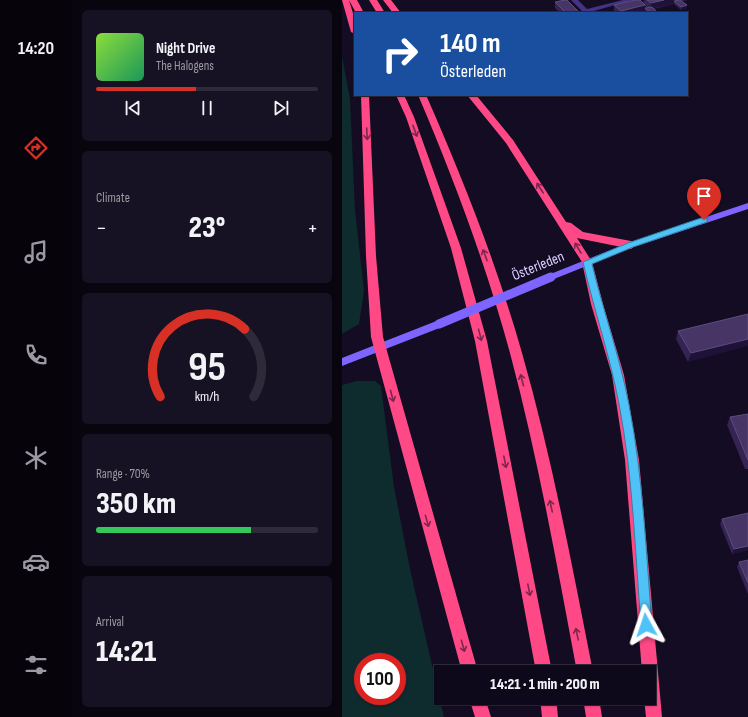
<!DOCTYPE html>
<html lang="en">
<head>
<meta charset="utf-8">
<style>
  :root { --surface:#0e091a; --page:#171223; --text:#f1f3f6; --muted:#9b9aa2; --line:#2e2a39; --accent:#d93025 }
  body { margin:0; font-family:"Sofia Sans Condensed",sans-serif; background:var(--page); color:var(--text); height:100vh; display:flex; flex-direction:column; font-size:15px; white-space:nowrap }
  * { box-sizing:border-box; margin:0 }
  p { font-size:13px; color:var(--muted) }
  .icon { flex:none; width:22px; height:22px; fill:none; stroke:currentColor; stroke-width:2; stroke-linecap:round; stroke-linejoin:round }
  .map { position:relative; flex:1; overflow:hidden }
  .details { display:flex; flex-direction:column; gap:10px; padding:10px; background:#08050e; width:270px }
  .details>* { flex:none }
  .banner { position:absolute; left:12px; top:12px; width:334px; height:84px; border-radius:0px; box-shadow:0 1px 3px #0004,0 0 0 1px var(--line); background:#1a4fa0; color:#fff; overflow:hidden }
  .speed { position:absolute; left:12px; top:653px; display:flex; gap:8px; font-size:20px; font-weight:700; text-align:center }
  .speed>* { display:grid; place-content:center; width:52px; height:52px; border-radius:50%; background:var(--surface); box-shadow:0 1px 3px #0004,0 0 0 1px var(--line); line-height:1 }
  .speed .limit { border:6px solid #d22; background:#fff; color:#111 }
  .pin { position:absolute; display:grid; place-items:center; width:34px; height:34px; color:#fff; margin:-41px -17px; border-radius:50% 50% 50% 0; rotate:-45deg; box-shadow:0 0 4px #0007 }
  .pin .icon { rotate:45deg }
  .me { position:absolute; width:44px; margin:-22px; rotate:355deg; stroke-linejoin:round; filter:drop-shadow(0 0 3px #0008) }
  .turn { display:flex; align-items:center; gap:14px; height:84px; padding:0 20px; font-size:18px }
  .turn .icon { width:52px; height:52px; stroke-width:2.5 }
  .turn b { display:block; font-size:28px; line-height:34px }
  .big { font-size:30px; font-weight:800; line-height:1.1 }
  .details .widget { flex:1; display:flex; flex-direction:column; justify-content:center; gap:6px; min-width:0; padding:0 14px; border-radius:6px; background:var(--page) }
  .details .dial { align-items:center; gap:0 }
  .dial svg { height:104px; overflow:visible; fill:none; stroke:var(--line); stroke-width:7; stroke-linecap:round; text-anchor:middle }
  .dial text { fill:var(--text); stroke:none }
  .song { display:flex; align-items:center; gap:12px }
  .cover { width:48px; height:48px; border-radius:6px; background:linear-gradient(135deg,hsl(90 70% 55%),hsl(150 70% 35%)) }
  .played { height:4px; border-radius:2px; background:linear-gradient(90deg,var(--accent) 45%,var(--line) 45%) }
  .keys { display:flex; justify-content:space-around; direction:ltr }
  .heat { display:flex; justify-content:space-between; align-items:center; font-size:22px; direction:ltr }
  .charge { height:6px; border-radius:3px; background:linear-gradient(90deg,#34c759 70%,var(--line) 0) }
  .trip { position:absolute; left:92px; top:665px; width:222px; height:40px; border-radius:0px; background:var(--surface); box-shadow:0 1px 3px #0004,0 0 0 1px var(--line); font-weight:800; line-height:40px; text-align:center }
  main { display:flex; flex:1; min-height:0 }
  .dock { display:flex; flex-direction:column; width:72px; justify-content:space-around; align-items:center; background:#06040a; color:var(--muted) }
  .dock .icon { width:28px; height:28px }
  .dock .current { color:var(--accent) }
  .dock b { font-size:18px; color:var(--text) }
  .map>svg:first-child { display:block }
  .green { fill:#0e2b2e; fill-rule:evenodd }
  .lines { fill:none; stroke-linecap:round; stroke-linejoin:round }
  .street { fill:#423386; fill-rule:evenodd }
  .secondary { fill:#7f65ff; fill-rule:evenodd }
  .highway { fill:#ff4987; fill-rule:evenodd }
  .secondary-bridge { stroke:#7f65ff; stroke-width:9 }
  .wall { fill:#342353 }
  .shaded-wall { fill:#1f1238 }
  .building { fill:#463565; stroke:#5d4d7e }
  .oneway { stroke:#7d2750 }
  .route { fill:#4fc3f7; stroke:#337fa1 }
  .labels { text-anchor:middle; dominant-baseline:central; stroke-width:4; stroke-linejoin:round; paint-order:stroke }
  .street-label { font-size:15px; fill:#dbceff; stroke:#130c23 }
</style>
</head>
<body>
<main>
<nav class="dock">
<b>14:20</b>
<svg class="icon current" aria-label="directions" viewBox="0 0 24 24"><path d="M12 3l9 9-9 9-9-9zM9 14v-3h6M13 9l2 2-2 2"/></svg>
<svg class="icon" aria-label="music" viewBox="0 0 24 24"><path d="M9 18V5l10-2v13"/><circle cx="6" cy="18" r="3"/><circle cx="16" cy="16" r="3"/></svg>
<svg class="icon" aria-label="phone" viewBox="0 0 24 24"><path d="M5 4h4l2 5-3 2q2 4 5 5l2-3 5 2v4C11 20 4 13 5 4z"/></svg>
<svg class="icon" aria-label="climate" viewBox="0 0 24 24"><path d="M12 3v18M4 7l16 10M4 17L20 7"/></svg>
<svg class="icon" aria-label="car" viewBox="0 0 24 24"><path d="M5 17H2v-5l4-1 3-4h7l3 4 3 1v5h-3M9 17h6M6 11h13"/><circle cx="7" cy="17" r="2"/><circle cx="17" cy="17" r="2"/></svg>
<svg class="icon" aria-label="filters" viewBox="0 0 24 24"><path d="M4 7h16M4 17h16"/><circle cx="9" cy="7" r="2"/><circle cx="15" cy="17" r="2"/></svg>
</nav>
<section class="details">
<div class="widget">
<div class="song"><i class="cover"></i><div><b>Night Drive</b><p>The Halogens</p></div></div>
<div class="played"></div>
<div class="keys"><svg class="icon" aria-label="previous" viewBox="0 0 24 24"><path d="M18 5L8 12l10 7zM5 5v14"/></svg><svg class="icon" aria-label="pause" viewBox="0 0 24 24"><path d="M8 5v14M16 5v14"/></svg><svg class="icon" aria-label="next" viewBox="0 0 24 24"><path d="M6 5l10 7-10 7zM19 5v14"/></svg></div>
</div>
<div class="widget"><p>Climate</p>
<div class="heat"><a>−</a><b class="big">23°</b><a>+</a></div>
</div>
<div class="widget dial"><svg viewBox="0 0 100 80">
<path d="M14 69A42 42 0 1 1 86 69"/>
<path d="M14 69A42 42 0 0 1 79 17" stroke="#d93025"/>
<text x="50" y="56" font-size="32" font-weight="700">95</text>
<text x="50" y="72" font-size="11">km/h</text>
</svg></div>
<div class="widget"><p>Range · 70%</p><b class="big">350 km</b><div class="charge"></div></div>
<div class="widget"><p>Arrival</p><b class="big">14:21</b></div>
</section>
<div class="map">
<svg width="406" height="717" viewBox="0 0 406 717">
  <rect width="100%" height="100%" fill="#130c23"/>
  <path class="green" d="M0,56l8,43 5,111 9,81 -5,33 -17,10z
    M15,381h18l6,5 13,101 16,82 34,148h-102v-332zM21,662h34v34h-34z"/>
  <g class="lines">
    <path class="street" d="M229,0h7l9,9 36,-9h10l-43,12 1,1h-7z"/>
    <path class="secondary" d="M406,203v6l-114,38 -80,32h-6l-2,-2 2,-2 80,-32z
      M97,320l3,1 2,3 -2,3 -100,39v-8z"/>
    <path class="highway" d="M0,0h7l6,20v14l-4,-2z
      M7,0h8l7,13h-8z
      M27,0h8l8,13h-8z
      M41,0h8l10,13h-8z
      M19,95h8l7,161 7,81 95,335h-16l-91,-335 -5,-81z
      M54,95h8l10,22 47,131 26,93 65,331h-16l-61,-331 -24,-93 -45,-131z
      M76,95h8c37,84 71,170 96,258 30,105 50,212 71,319h-16c-20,-107 -39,-214 -67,-319 -24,-88 -56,-174 -92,-258z
      M125,95h9l37,45 53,82 5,1 12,9 48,9 5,4 -5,4 -54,-11 15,24 11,42 21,71 15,85 23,257h-16l-2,-19h5v-26h-7l-17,-212 -13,-85 -21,-71 -9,-42 -76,-119z
      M127,698h16l6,19h-16z
      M198,698h16l2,19h-16z
      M241,698h16l3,19h-16z"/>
    <path class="secondary-bridge" d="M97,324l112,-47"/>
  </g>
  <path class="wall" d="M302,0h30v4l-20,5 4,4h-11l-2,-1v-4h3l-3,-2v5l-9,2h-20l-2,-2v-6l29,-2z
    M334,0h12l-6,1 5,4v3l-6,2 -7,-6v-3h2z
    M213,2l24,10h-20l-4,-4z
    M406,314l-60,48 -12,-23 2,-8z
    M406,414v55h-3l-18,-44 3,-8z
    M380,519l26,31 -16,4 -12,-30z
    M406,560v34l-11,-27 2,-5z"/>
  <path class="shaded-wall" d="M322,0h10v4l-24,5 1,-6z
    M303,5v6l-9,2h-15v-2z
    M345,5v3l-6,2v-3z
    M406,339v7l-60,16 3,-9z
    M406,546v4l-16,4 2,-5z"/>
  <path class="building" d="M223,0h2l12,12 -6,1h-17l8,-2 -9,-9z
    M293,0h5l5,5 -24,6 -7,-6z
    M305,0h17l-13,3z
    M337,0h1l7,5 -6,2 -7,-6z
    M310,7l6,6h-7l-6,-5z
    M406,314v25l-57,14 -13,-22z
    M406,414v46l-18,-43z
    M406,513v33l-14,3 -12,-30z
    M406,560v23l-9,-21z"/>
  <defs><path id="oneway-shaft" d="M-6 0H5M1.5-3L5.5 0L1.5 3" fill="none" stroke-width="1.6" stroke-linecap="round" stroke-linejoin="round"/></defs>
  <g class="oneway">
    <use href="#oneway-shaft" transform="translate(73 131) rotate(70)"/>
    <use href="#oneway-shaft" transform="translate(25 134) rotate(87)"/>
    <use href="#oneway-shaft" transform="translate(198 188) rotate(-123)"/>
    <use href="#oneway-shaft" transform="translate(236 248) rotate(-121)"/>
    <use href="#oneway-shaft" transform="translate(143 255) rotate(-110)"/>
    <use href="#oneway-shaft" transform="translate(138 335) rotate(76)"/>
    <use href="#oneway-shaft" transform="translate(180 380) rotate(-105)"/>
    <use href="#oneway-shaft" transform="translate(50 396) rotate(75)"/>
    <use href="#oneway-shaft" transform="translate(163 462) rotate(79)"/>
    <use href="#oneway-shaft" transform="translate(209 506) rotate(-102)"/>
    <use href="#oneway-shaft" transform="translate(85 521) rotate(74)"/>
    <use href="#oneway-shaft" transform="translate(187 590) rotate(79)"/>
    <use href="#oneway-shaft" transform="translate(235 634) rotate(-102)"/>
    <use href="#oneway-shaft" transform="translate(121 646) rotate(74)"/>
  </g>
  <path class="route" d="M362,217l3,1v4l-74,25 -41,17c11,47 28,93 37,141 14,72 17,147 23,220l-1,5 -5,1 -4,-1 -1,-5c-6,-73 -8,-149 -22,-221 -9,-48 -25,-94 -36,-142l45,-19z"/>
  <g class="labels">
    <g class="street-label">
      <text transform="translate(196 266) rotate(-22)">Österleden</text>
    </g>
  </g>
</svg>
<div class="speed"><div class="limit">100</div></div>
<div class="pin" style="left:362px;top:220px;background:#d93025"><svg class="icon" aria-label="arrive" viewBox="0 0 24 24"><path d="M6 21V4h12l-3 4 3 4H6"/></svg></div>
<svg class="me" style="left:304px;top:625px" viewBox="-20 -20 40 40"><path d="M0-17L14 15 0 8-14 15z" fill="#4fc3f7" stroke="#fff" stroke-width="4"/></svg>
<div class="trip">14:21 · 1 min · 200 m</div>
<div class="banner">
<div class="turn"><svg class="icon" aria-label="right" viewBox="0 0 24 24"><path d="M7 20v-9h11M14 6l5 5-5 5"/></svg><div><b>140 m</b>Österleden</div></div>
</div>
</div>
</main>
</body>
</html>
